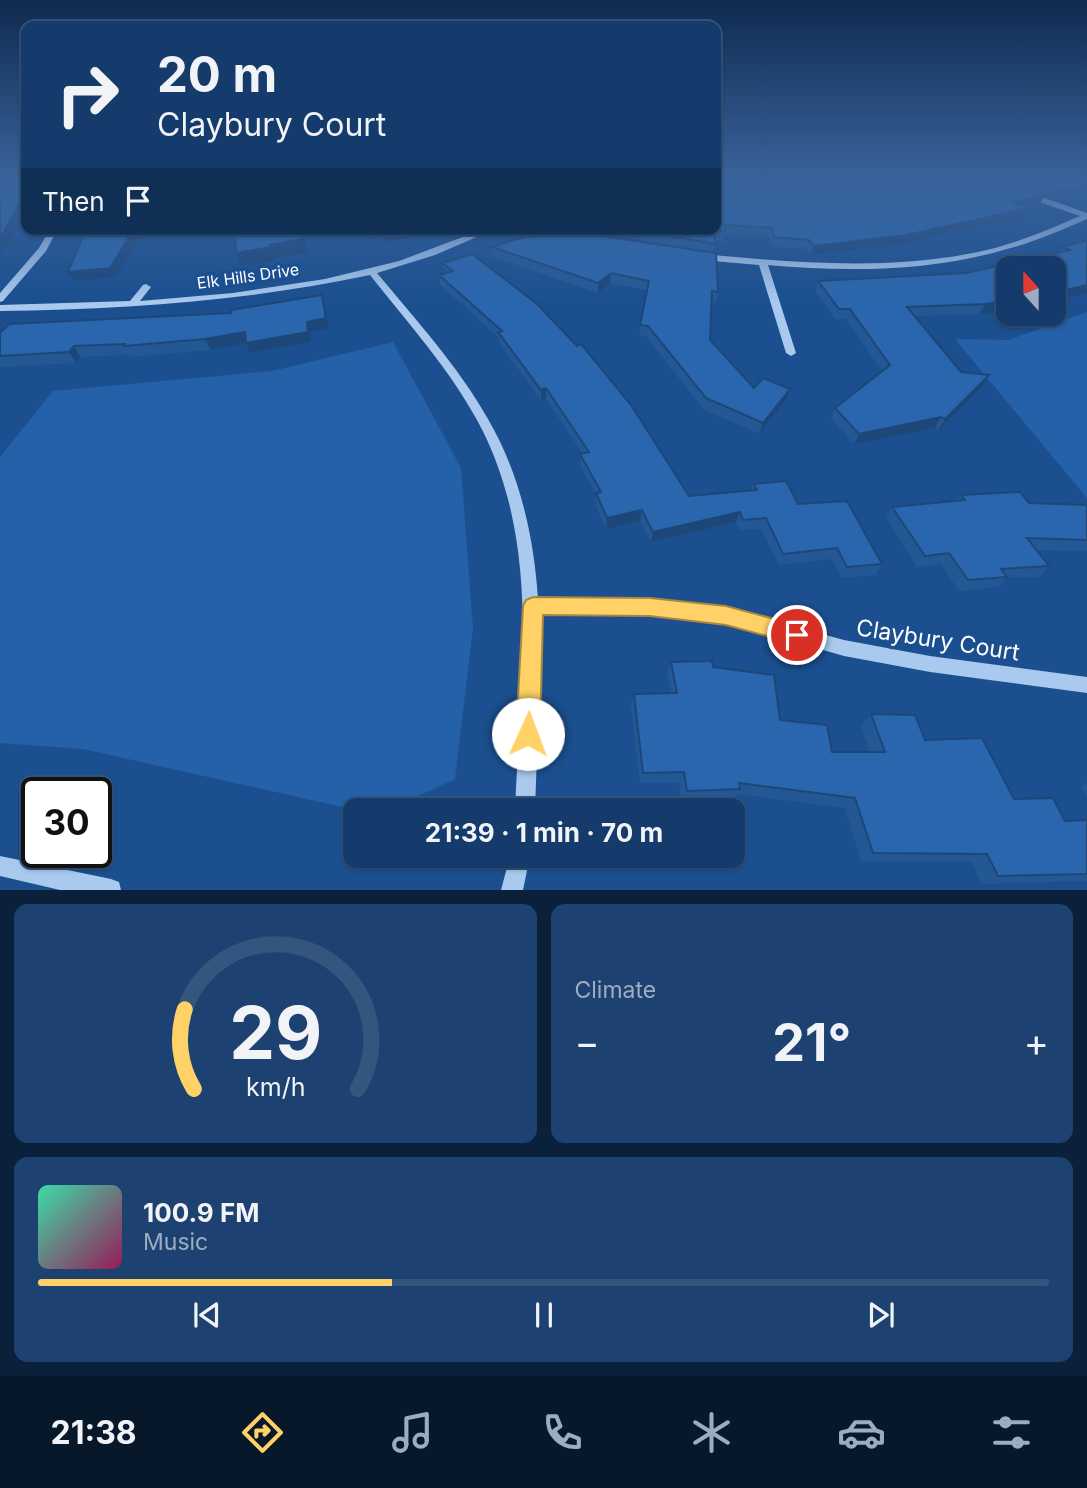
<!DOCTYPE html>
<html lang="en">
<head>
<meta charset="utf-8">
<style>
  :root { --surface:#143b6b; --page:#1d4271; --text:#f1f3f6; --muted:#9dadc1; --line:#33557e; --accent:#ffd166 }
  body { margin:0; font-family:Inter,sans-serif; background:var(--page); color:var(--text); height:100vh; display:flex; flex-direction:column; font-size:26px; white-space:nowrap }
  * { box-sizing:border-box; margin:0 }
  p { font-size:23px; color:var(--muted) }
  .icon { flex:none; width:38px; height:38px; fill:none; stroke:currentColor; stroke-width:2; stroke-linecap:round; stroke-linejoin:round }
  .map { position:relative; height:890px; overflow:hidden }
  .drawer { display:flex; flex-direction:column; gap:14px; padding:14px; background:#0b203b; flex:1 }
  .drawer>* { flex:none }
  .top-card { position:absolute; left:21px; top:21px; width:700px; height:214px; border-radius:14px; box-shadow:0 2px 5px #0004,0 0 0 2px var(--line); background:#143b6b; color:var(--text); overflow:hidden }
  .needle { width:46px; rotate:339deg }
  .fabs { position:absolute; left:996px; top:256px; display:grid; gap:14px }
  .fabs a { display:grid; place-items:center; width:70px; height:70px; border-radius:14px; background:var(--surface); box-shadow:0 2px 5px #0004,0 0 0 2px var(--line); font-size:35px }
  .speed { position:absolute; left:21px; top:777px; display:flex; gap:14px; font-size:35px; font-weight:700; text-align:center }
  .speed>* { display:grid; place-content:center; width:91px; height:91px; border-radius:50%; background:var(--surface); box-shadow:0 2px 5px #0004,0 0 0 2px var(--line); line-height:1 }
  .speed .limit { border:4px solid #111; border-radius:10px; background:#fff; color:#111 }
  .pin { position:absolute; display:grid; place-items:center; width:60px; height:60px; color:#fff; margin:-30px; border:4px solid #fff; border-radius:50%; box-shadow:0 2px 7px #0007 }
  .me { position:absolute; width:77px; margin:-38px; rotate:2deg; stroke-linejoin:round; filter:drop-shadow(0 0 5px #0008) }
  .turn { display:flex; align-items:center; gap:24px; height:147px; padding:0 21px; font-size:32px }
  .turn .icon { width:91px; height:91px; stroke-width:2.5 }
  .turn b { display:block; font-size:49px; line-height:60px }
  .then { display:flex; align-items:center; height:66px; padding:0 21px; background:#0003; gap:14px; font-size:26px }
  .big { font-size:52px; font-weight:700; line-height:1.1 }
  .drawer .tile { flex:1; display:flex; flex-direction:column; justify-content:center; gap:10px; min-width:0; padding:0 24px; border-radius:14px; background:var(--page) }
  .drawer .dial { align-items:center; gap:0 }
  .dial svg { height:182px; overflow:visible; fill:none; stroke:var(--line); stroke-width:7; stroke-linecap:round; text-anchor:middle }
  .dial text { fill:var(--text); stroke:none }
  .song { display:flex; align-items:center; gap:21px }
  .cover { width:84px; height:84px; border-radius:10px; background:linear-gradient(135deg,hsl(160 70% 55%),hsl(330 70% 35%)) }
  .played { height:7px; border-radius:4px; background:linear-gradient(90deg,var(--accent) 35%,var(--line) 35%) }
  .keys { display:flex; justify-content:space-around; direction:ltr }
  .heat { display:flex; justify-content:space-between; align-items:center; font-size:38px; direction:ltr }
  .drawer .tiles { flex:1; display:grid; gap:14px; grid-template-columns:1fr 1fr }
  .tile:last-child { grid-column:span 2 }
  .trip { position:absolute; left:343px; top:798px; width:402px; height:70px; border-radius:14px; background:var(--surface); box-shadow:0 2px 5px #0004,0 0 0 2px var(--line); font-weight:700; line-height:70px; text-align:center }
  .tab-bar { display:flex; height:112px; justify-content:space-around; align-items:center; background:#08182b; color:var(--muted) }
  .tab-bar .icon { width:49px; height:49px }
  .tab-bar .active { color:var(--accent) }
  .tab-bar b { font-size:32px; color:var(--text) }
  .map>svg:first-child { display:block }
  .green { fill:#2461a8 }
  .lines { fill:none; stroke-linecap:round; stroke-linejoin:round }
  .minor { fill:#a9c9ee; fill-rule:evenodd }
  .wall { fill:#245895 }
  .shaded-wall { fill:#1d4779 }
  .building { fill:#2a66ad; stroke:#1d4779; stroke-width:2 }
  .route { fill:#ffd166; stroke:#a68842; stroke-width:2 }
  .labels { text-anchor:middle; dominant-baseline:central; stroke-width:7; stroke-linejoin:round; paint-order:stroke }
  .far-street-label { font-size:16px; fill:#fff; stroke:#1b4f8f }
  .near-street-label { font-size:23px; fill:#fff; stroke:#1b4f8f }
</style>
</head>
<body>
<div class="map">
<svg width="1087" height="890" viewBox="0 0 1087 890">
  <rect width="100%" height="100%" fill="#1b4f8f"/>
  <path class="green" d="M1087,312v186l-132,-159 53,1z
    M393,342l68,126 12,160 -18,151 -67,31h-32l-273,-61 -83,-6v-286l53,-66 219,-20z"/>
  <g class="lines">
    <path class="minor" d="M1025,193h6l56,20v6c-26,11 -52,23 -80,30 -77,23 -160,23 -239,16l28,88 -5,3 -5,-3 -27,-88 -58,-5 -4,-3 4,-3c98,9 198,18 294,-6 29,-8 57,-20 85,-32l-55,-19z
      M50,229h24l-19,5 -9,17 -43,50 -3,1v-9l39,-45z
      M484,229h11l-60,26 -58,18c39,47 81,93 111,146 32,55 46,118 50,180l112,1 76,8 118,32 86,16 157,21v16l-157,-21 -86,-16 -118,-34 -76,-8 -111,-1 1,58 -5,139h-20c5,-131 28,-269 -38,-390 -29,-53 -70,-98 -107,-145 -122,26 -245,34 -370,36v-6l130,-4 13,-16 3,-1 5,3 -11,14 93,-8 92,-14 74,-18z
      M0,856l111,23 8,3 2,8h-61l-60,-14z
      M510,856h20l-7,34h-22z"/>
  </g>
  <path class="wall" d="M716,177h371v15l-30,7 -12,-4 -5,8 -14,4 -2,10 -121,27 -92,11 -5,-6 -34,-2 -2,-10 -46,-3 -1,7 -8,-1 -1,13 4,39 -2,10h-4l-2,38 44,48 32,12 -27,34 -56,-25 -57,-73 -7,-1 8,-45 -37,-7 -12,10 -105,-36 -1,-10 42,-10h74l87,13 -111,-21h132z
    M362,229h64l-3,1 -2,4 -35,9 -4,-6 -13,3z
    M1087,240l-108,74 -64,2 46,56 28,3 -6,11 -45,44 -3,-2 -81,16 -23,-26 4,-10 47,-37 -36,-52h-11l-20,-28 3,-10 148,-8 95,-21 3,-5z
    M472,254l217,242 62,-6 3,-6 44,20 84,60 -7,11 -34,3 -9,-19 -53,6 -18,-36 -21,1 -4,-8 -85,20 -11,-21 -34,8 -11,-25 1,-9 -16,-30v-11l2,-1 -36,-54 -5,1 -42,-57v-5l-59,-53 -1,-10 6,-2 -2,-10z
    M322,295l7,34 -19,3 1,10 -61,11 -4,-10 -36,7 -80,7 -2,-2 -48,2 -4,6 -76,4v-34l231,-20z
    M961,495l68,8 58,2v46l-51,-1 13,16 -10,11 -33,1 -8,9 -39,4 -18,-27 -24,3 -31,-50 6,-10 64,-6z
    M671,662l42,5 67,53 52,32h38l-9,-26 10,-12 54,26 89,59 51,22 22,-1v61l-106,3 -9,-22 -111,-1 -16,-53 -108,-14 -3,5 -52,2 -3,-18h-39l-9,-77 3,-12 37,-1 -4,-19z
    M1087,783v15l-6,-11z"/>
  <path class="shaded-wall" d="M1087,185v7l-30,7 5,-8z
    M26,191v19l-16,32 -10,10v-15z
    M1045,195l-5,8 -32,8 5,-9z
    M1029,208l-5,9 -121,27 -92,11 3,-9z
    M134,229h10l-1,9 -4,1 -24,38 -41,4 -6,-9z
    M302,229l5,23 -32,6v3l-34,5 -5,-13 34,-8z
    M376,229h4l2,8 -13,3 -2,-9z
    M403,229h23l-3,1 -2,4 -35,9 -2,-9z
    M611,273l-1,10 -12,10v-10z
    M1087,285v8l-33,8v-8z
    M322,295l7,34 -19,3 1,10 -61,11 -4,-10 -36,7 -5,-11 102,-17z
    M1008,301v9l-29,4 6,-10z
    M74,346l6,11 -4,6 -7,-11z
    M989,375l-6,11 -45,44 7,-11z
    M546,388v11l-5,1v-10z
    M790,389l-4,11 -27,34 4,-11z
    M941,417l-6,11 -81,16 5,-10z
    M642,510l-2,11 -34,8 1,-11z
    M740,512l-4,10 -85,20 2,-10z"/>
  <path class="building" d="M0,177h26v14l-22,41 -4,5z
    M716,177h282l47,18 -32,7 16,6 -123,27 -92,11 -5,-6 -35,-3 -2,-9 -47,-3v6l-11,-1 1,14 -82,-15h83z
    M1024,177h63v8l-25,6z
    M86,229h50h-2l-24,39 -42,4z
    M235,229h66l2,10 -33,6 1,2 -35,6z
    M381,229h22l-19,5z
    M553,229h27l28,8 108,16 2,39 -6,-1 -2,49 44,48 9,-10 27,11 -27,34 -57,-25 -58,-72 -8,-1 9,-44 -38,-8 -13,10 -106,-36 35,-11 7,1z
    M1087,240v45l-33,8v-25h-46v33l-23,3 -78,3 54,65 28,3 -44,44 -4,-2 -82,17 -24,-26 55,-43 -40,-56h-11l-21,-28 148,-8 104,-23 -6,-3z
    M472,254l65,50 40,42 4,-2 50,61 58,91 68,-6 -3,-6 32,-3 12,23 49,-3 35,63 -35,3 -10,-19 -54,6 -17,-36 -23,2 -3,-8 -87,20 -11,-22 -35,8 -11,-25 5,-1 -21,-38 9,-2 -43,-64 -5,2 -43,-58 4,-1 -63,-56 14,-4 -10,-8z
    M322,295l4,23 -19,4 1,10 -62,11 -1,-11 -40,7 -81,7 1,-2 -51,2 -5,6 -69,4v-23l9,-9 222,-11v-3z
    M1020,492l9,11 58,2v35l-60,-2 22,28 -48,3 6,8 -39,3 -19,-27 -24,3 -33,-49 73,-7 -4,-5z
    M712,661l1,6 61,8 6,45 47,5 5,27h53l-14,-38 44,1 10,25 57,-2 32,61 39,-1 12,23 22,-1v54l-89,2 -11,-22 -114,-1 -18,-55 -116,-15 1,6 -53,2 -3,-19 -41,1 -9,-79 43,-1 -6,-31z"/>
  <linearGradient id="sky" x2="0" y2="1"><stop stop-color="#0f2b4f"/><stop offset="0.59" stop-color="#39639b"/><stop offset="1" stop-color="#39639b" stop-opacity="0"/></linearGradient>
  <rect width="1087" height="302" fill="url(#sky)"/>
  <path class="route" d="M533,597l117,1 76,8 71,19 7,3 3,7 -3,7 -7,2 -71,-19 -76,-9 -107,-1 -3,119 -4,8 -8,3 -8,-3 -4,-8 7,-128 3,-6z"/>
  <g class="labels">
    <g class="far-street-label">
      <text transform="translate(248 276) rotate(-8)">Elk Hills Drive</text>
    </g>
    <g class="near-street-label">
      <text transform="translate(938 640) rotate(9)">Claybury Court</text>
    </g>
  </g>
</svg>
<div class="fabs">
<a><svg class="needle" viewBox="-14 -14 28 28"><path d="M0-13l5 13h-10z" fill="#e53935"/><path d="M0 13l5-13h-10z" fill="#9dadc1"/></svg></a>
</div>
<div class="speed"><div class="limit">30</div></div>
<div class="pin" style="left:797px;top:635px;background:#d93025"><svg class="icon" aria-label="arrive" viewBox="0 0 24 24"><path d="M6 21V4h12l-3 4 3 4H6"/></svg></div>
<svg class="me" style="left:528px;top:734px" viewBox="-20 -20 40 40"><circle r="19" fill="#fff"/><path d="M0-13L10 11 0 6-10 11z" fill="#ffd166"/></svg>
<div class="trip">21:39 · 1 min · 70 m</div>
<div class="top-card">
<div class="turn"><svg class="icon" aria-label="right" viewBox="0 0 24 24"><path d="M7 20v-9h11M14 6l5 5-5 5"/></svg><div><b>20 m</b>Claybury Court</div></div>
<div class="then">Then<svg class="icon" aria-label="arrive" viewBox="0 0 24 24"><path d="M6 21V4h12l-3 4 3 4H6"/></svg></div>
</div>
</div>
<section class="drawer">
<div class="tiles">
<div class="tile dial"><svg viewBox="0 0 100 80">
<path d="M14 69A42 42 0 1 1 86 69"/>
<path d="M14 69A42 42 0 0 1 10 34" stroke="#ffd166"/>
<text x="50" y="56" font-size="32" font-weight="700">29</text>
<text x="50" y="72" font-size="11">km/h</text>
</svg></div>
<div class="tile"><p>Climate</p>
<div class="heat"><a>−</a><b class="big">21°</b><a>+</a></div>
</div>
<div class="tile">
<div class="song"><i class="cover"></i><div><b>100.9 FM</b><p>Music</p></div></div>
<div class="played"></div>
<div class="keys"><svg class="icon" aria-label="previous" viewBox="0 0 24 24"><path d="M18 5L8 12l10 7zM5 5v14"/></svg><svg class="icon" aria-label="pause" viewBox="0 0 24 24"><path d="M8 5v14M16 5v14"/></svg><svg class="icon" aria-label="next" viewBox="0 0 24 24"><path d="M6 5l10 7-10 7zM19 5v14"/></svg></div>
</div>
</div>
</section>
<nav class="tab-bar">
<b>21:38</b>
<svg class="icon active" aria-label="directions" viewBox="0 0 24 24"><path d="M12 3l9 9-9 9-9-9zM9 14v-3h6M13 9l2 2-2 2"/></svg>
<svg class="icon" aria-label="music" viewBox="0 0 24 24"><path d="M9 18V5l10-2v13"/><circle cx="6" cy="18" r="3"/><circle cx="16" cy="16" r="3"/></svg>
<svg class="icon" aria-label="phone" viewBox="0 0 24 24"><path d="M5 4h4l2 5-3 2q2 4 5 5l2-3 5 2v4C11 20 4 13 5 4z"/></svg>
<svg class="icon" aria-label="climate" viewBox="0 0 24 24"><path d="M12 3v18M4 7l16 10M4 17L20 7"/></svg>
<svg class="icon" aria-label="car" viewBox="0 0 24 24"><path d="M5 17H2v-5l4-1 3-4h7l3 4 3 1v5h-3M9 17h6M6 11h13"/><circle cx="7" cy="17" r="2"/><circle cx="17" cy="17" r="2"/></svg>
<svg class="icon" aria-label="filters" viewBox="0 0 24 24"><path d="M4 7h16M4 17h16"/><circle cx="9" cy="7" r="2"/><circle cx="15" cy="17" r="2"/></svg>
</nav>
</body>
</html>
